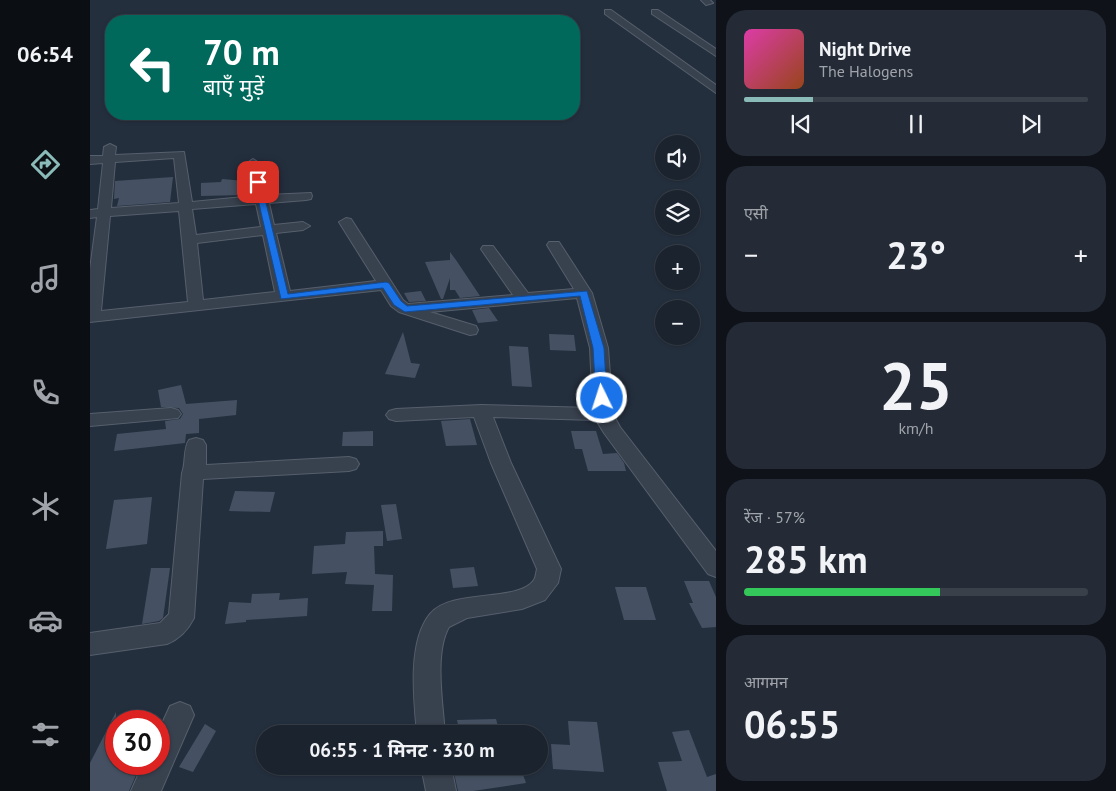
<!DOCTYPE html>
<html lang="hi">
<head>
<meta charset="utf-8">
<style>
  :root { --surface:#1b232e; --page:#242b36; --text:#f1f3f6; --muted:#a0a4aa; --line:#39404a; --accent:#8bbbb9 }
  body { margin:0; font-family:"PT Sans","Noto Sans Devanagari",sans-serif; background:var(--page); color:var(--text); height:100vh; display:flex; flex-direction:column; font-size:19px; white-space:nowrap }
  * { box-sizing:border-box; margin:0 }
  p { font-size:16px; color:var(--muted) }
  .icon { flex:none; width:28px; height:28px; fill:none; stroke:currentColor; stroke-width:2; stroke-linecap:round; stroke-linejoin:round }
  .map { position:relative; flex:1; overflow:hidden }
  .side { display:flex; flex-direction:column; gap:10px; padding:10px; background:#0f1319; width:400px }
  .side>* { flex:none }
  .guide { position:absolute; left:15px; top:15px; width:475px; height:105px; border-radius:20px; box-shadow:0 1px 4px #0004,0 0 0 1px var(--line); background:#00695c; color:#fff; overflow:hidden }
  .controls { position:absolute; left:565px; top:135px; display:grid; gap:10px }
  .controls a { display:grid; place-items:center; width:45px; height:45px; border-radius:50%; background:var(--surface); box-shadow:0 1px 4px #0004,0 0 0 1px var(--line); font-size:25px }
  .speed { position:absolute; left:15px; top:710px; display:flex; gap:10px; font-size:25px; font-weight:700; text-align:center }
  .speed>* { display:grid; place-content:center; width:65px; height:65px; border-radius:50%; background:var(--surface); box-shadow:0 1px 4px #0004,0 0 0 1px var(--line); line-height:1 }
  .speed .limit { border:8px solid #d22; background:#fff; color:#111 }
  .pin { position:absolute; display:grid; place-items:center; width:42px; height:42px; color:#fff; margin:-21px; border-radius:10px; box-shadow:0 2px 8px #0006 }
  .me { position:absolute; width:55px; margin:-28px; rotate:356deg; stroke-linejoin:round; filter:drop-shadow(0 0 4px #0008) }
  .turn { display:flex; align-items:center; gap:18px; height:105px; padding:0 15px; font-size:22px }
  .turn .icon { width:65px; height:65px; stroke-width:2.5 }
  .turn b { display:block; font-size:35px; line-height:42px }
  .big { font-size:38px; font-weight:700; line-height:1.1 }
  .side .widget { flex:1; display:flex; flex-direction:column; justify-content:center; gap:8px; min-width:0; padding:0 18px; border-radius:20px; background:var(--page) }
  .side .dial { align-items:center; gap:0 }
  .dial b { font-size:65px; line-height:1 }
  .song { display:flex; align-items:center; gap:15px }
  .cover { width:60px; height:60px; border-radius:8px; background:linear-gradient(135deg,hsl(320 70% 55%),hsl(20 70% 35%)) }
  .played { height:5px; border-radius:2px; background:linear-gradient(90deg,var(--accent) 20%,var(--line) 20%) }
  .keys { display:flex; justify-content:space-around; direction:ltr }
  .heat { display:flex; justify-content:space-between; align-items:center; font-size:28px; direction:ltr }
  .charge { height:8px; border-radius:4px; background:linear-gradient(90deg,#34c759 57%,var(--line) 0) }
  .trip { position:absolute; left:166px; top:725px; width:292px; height:50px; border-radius:25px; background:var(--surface); box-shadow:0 1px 4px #0004,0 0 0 1px var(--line); font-weight:700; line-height:50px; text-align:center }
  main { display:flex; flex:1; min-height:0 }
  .tab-bar { display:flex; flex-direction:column; width:90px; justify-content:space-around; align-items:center; background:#0b0e12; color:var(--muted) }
  .tab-bar .icon { width:35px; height:35px }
  .tab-bar .on { color:var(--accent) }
  .tab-bar b { font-size:22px; color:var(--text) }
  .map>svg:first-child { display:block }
  .building { fill:#455162 }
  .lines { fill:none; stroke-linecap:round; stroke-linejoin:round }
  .minor-casing { stroke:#565f6c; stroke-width:2 }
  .minor { fill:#38414e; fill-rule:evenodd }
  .route { fill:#1a73e8; stroke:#114b97 }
</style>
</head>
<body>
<main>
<nav class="tab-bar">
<b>06:54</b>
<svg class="icon on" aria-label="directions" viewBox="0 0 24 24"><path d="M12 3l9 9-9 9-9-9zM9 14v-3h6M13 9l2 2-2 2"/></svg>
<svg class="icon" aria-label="music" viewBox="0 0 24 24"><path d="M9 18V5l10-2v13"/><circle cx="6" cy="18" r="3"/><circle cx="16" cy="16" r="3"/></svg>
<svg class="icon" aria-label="phone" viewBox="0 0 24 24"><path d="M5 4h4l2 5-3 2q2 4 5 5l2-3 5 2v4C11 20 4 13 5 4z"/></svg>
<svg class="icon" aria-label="climate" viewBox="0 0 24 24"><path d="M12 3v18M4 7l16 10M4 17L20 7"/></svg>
<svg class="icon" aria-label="car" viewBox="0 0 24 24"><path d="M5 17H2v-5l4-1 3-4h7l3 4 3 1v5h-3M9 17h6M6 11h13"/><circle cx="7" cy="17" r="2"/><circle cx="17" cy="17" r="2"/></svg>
<svg class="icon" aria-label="filters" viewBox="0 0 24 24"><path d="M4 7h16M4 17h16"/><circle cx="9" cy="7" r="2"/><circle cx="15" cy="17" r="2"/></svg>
</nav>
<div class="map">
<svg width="626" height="791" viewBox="0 0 626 791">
  <rect width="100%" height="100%" fill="#242f3e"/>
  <path class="building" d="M83,177l-3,25 -53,4 2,-8 -5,1 1,-18z
    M132,179l23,2 -3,14 -41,1v-13l20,-1z
    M360,252l6,8 24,36 -20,2 -5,-8h-5v-12l-7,21h-2l-16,-37 25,-2z
    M331,291l5,10 -17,1 -5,-9z
    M399,308l9,13 -20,2 -6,-13z
    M313,332l8,31 9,1 -5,14 -30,-4z
    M459,334l25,1 2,16 -26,-1z
    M419,346l19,1 4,40 -20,-1z
    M91,385l5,19 51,-4 -1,15 -37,4v14l-13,1 -1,9 -71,8 3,-17 49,-5 -1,-8 15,-2 3,-5 -4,-6 -18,-1 -3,-17z
    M380,419l7,26 -31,1 -5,-25z
    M283,431v15h-31l1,-14z
    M481,431h25l7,23 14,-1 7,10 2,8h-38l-6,-22h-7z
    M145,491l40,1 -5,20 -41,-1z
    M62,497l-5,47 -41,5 8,-49z
    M306,504l6,35 -15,2 -6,-36z
    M293,531v15h-9l1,28 18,1 -1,36h-20l2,-26 -29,-1 2,-12 -35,2 2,-28 31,-2 1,-12z
    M384,567l4,19 -25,2 -3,-19z
    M61,568h19l-7,50 -4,3 -17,3z
    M594,581h25l7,16v30l-14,1 -13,-25h4z
    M525,587h31l10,33h-32z
    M190,593l-1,7 29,-2 -1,18 -61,4v2l-21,2 4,-22 22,1 1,-9z
    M26,712v52l24,2 -11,25h-39v-28z
    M406,719l4,15h-40l-3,-14z
    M478,721l29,1 7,50 -51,-3 -2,-25 19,1z
    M115,724l11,7 -23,41 -14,-5z
    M599,730l18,47 9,-3v17h-49l-9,-29 24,-1 -10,-29z
    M373,766h57l6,17 -53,8h-15l-5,-23z"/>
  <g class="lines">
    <defs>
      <path id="minor" d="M611,0h9l3,3 -7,2z
        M515,10h6l105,75v8l-111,-79z
        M562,10h6l58,39v7l-64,-42z
        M20,144l6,3 -1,8 69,-3 8,50 62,-6 -7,-33 6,-4 6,4 8,32 44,-2 1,3 -1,3 -5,1 -37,3 5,22 29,-3 7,4 -7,4 -27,3 14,58 86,-10 -37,-59 7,-4 5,1 52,81 5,4 105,-9 -32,-46 2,-3h10l35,47 46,-4 -27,-44 2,-3h10l33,51 16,55 5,66 7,13 96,124v26l-8,-3 -104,-141 -8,-13 -103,-3 18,46 50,106 -3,14 -13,17 -23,9 -55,9 -18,9c-15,26 -6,78 -4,107h-28c-3,-34 -10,-92 13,-120 21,-26 88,-11 104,-34 2,-3 2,-8 3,-11l-46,-106 -17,-46 -78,4 -7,-2 -3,-4 3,-4 7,-2 85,-4 112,3 -3,-60 -13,-50 -147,14 46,14 2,4 -2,4 -6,1 -71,-23 -8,-6 -10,-16 -291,32v-53l7,-52 -7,1v-8l8,-1 5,-46 -13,1v-8h13l1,-9zM84,158l5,45 -68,5 4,-46zM166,204l5,23 -65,8 -4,-26zM89,211l9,91 -87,9 9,-95zM173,235l12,57 -72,8 -6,-57z
        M81,408l7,2 3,4 -3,4 -88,8v-12z
        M106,438l7,2 3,5v20l143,-8 7,2 3,5 -3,5 -7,2 -146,8 -9,139c-6,12 -15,21 -27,26l-77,11v-22l70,-10 9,-9 13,-141c4,-10 1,-24 7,-33z
        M90,702l10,4 4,9 -33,76h-30l12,-27h16v-34l11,-24z
        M331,766h30l5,25h-30z"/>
    </defs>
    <use href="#minor" class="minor-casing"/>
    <use href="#minor" class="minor"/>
  </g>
  <path class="route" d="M168,179l3,3 27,112 98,-12 3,1 12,18 6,5 180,-15 17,57 3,50 -5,3 -6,-3 -3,-50 -13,-52 -175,16 -11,-7 -11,-17 -102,11 -27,-117z"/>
</svg>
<div class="controls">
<a><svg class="icon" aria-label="sound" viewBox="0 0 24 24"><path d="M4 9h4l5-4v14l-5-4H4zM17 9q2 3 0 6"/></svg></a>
<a><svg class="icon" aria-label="layers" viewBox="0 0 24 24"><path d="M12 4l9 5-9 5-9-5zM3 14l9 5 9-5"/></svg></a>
<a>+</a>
<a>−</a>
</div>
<div class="speed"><div class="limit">30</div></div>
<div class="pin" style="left:168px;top:182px;background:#d93025"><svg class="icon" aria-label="arrive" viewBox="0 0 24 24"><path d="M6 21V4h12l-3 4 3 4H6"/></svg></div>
<svg class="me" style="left:512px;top:398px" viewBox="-20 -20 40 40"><circle r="17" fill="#1a73e8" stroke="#fff" stroke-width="3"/><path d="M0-11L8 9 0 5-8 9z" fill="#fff"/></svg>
<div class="trip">06:55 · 1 मिनट · 330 m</div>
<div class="guide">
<div class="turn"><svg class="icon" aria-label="left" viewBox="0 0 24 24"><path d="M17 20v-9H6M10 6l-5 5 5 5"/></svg><div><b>70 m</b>बाएँ मुड़ें</div></div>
</div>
</div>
<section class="side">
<div class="widget">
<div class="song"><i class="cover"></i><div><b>Night Drive</b><p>The Halogens</p></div></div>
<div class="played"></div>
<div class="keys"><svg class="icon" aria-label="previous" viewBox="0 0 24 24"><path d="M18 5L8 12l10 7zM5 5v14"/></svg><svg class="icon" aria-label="pause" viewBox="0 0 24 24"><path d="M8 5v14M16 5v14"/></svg><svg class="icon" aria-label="next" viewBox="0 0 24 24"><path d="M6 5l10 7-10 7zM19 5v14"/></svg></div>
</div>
<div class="widget"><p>एसी</p>
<div class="heat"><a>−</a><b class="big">23°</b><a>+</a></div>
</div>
<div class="widget dial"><b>25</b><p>km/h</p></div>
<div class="widget"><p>रेंज · 57%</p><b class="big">285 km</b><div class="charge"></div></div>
<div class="widget"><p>आगमन</p><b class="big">06:55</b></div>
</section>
</main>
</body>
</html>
